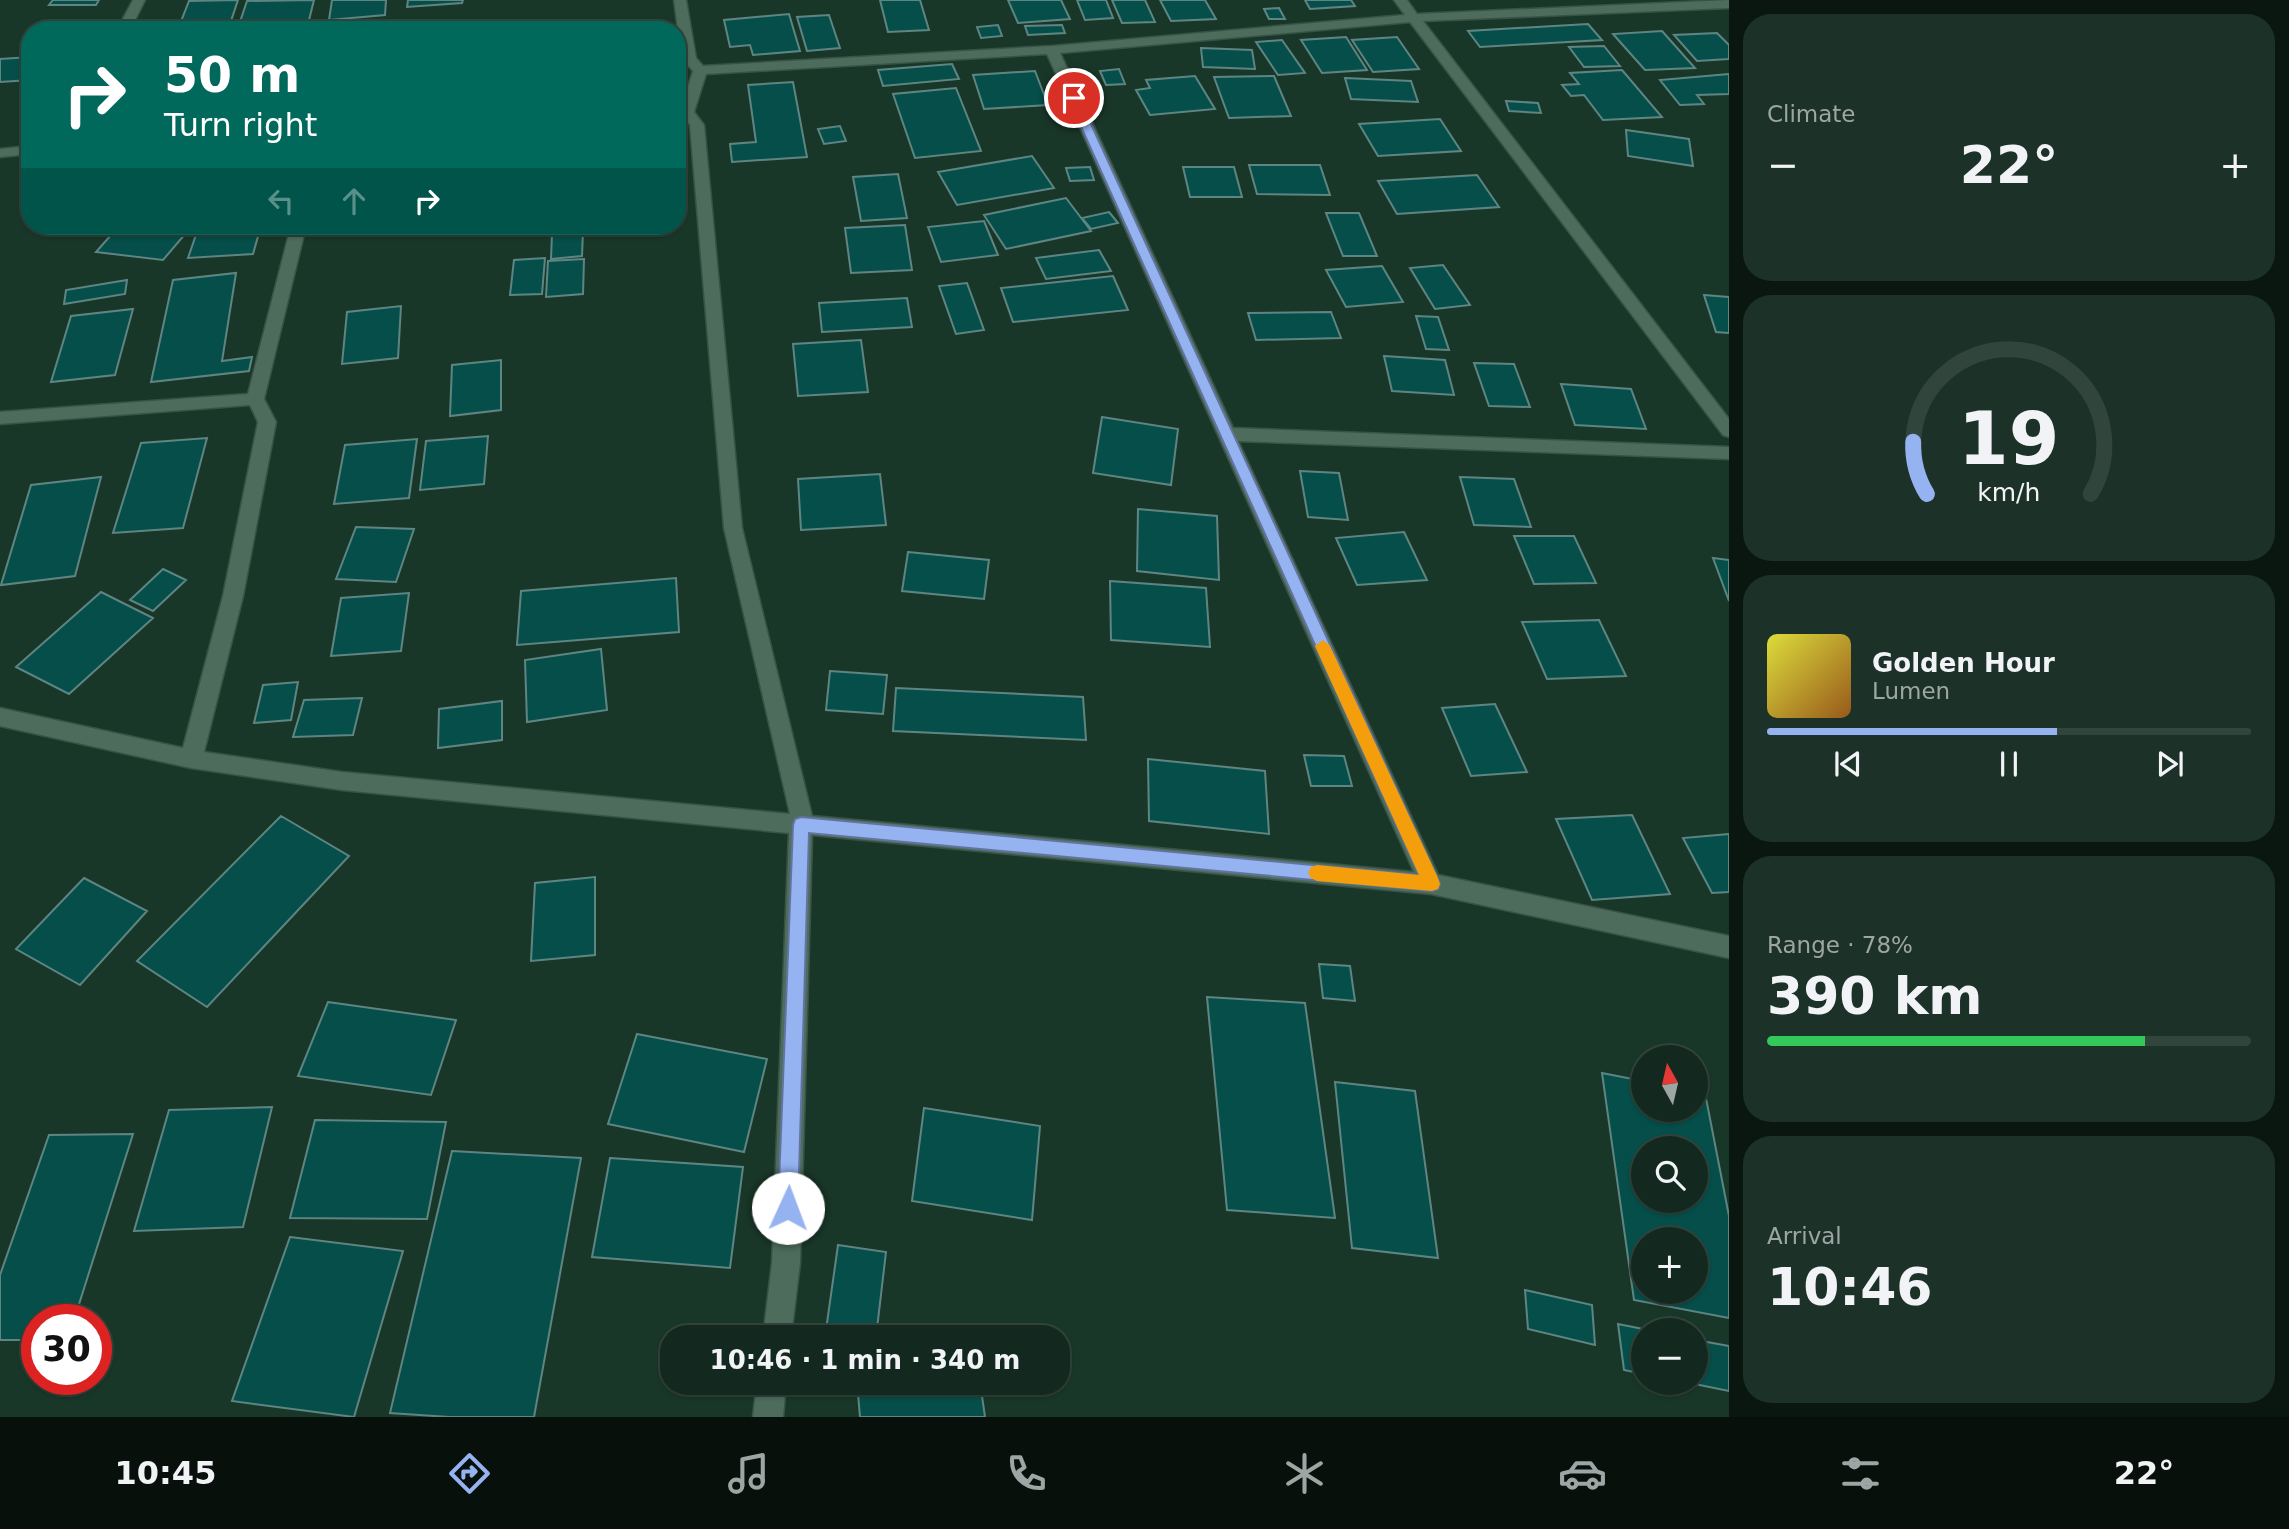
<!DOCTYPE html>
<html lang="en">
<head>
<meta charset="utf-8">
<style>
  :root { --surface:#13291f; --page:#1c3128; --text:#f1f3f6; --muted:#9da6a4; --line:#32453d; --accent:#95b2f1 }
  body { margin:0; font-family:"DejaVu Sans",sans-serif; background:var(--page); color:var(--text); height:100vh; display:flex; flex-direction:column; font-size:26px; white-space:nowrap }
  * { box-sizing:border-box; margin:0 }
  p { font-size:23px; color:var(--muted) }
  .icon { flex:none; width:38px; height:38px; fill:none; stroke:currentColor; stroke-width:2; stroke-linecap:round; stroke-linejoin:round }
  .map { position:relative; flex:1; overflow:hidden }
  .panel { display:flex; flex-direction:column; gap:14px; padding:14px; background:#0a1711; width:560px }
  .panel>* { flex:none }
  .banner { position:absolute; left:21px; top:21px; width:665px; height:214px; border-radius:28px; box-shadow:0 2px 5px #0004,0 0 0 2px var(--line); background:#00695c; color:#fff; overflow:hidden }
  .needle { width:46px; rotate:352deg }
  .fabs { position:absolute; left:1631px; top:1045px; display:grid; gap:14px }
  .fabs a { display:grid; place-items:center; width:77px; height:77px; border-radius:50%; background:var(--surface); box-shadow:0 2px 5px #0004,0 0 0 2px var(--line); font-size:35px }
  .speed { position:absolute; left:21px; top:1304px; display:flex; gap:14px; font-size:35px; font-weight:700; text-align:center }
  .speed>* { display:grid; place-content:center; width:91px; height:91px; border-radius:50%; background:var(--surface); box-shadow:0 2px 5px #0004,0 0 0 2px var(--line); line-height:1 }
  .speed .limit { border:10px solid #d22; background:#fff; color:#111 }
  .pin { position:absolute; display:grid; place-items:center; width:60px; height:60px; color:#fff; margin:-30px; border:4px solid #fff; border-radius:50%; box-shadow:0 2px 7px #0007 }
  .me { position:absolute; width:77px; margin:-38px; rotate:2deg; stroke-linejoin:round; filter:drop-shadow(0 0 5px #0008) }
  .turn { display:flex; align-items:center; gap:24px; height:147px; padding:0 28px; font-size:32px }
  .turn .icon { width:91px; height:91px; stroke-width:2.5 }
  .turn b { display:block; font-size:49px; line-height:60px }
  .lanes { display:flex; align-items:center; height:66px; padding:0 28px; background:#0003; justify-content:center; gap:35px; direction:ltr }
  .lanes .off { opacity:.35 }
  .big { font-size:52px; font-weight:700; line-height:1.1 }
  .panel .card { flex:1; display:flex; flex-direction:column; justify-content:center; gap:10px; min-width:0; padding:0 24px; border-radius:28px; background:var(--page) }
  .panel .dial { align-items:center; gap:0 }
  .dial svg { height:182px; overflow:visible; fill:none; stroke:var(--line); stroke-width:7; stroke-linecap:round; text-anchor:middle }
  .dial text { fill:var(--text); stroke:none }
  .song { display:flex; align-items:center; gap:21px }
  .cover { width:84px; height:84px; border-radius:10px; background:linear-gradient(135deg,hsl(60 70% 55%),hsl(30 70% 35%)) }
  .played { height:7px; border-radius:4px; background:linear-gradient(90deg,var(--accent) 60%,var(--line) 60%) }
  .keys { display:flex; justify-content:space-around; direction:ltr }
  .heat { display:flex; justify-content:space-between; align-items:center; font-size:38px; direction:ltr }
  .charge { height:10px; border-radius:5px; background:linear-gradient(90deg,#34c759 78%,var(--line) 0) }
  .trip { position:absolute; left:660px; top:1325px; width:410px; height:70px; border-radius:28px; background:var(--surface); box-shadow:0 2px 5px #0004,0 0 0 2px var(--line); font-weight:700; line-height:70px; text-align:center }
  .tab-bar { display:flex; height:112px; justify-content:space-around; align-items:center; background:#08100c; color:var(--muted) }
  .tab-bar .icon { width:49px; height:49px }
  .tab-bar .on { color:var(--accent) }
  .tab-bar b { font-size:32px; color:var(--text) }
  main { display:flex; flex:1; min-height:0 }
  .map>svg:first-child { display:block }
  .building { fill:#054e4a; stroke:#5e8582; stroke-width:2; fill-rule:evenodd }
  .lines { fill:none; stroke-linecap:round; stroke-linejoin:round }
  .street-casing { stroke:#385246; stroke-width:3 }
  .street { fill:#4d6c5c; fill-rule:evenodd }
  .route { fill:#95b2f1; stroke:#61749d; stroke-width:2 }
  .slow { fill:#f59e0b }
</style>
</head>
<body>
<main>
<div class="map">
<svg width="1729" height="1417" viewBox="0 0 1729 1417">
  <rect width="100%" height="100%" fill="#193729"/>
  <path class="building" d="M53,0h46l-3,5h-47z
    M238,0l-7,21 -51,3 9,-23z
    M314,0l-5,20 -70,5 8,-24z
    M332,0h54l-1,15 -56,5z
    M408,0h55l-1,3 -55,4z
    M880,0h40l9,30 -41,2z
    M1008,0h53l9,19 -52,4z
    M1077,0h29l7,18 -28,2z
    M1112,0h33l10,22 -33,1z
    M1160,0h45l11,19 -45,2z
    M1305,0h46l4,6 -45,3z
    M1279,8l6,11h-16l-5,-10z
    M789,14l11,37 -47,4 -3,-10 -20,2 -6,-27z
    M829,15l11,33 -33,3 -10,-34z
    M1588,24l14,16 -122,7 -12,-16z
    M998,25l4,11 -21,2 -4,-11z
    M1062,25l3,8 -37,2 -3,-9z
    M1662,31l33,37 -50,2 -32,-36z
    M1717,33l12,12v14l-32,2 -23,-26z
    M1346,37l21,33 -45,3 -21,-33z
    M1397,37l22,32 -46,3 -21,-32z
    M1282,40l23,33 -27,2 -22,-33z
    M1604,46l16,20 -36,1 -15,-20z
    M1201,48l51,2 3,19 -52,-2z
    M30,57v23l-30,2v-23z
    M952,64l7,15 -76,7 -5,-16z
    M1119,69l6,15 -19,1 -6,-14z
    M1622,70l40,47 -59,3 -19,-25 -13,1 -9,-11 17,-1 -9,-11z
    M1035,71l13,34 -64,4 -11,-34z
    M1729,74v20l-32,1 7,9 -24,1 -20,-25z
    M1195,76l20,33 -65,6 -14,-25 14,-2 -4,-8z
    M1274,76l17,40 -62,2 -15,-41z
    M1345,78l66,3 7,21 -67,-3z
    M793,82l14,75 -75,5 -2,-18 26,-2 -8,-57z
    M956,88l25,63 -66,7 -22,-64z
    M1506,101l32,2 3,10 -32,-2z
    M1440,119l21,32 -83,5 -19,-32z
    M840,126l6,15 -22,3 -6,-15z
    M1626,130l63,9 4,27 -65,-10z
    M1032,156l22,32 -97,17 -19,-33z
    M1249,165h71l10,30 -73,-1z
    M1090,167l4,13 -24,1 -4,-13z
    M1183,167h51l8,30h-52z
    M898,174l9,44 -46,3 -8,-44z
    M1477,175l22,32 -102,7 -19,-33z
    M1066,198l25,33 -85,18 -22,-34z
    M1109,212l9,11 -27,6 -9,-11z
    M1326,213h33l18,43h-34z
    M984,221l14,34 -57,7 -13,-35z
    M905,225l7,45 -61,3 -6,-45z
    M119,226h6l61,7 -23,27 -67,-8z
    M199,226h62l-8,28 -65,4z
    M583,231l-1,25 -31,3 1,-26z
    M1099,250l12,21 -65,8 -10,-21z
    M545,258l-3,36 -32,1 4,-35z
    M584,259l-1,35 -37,3 2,-36z
    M1443,265l27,40 -35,4 -25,-41z
    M1382,266l21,36 -57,5 -20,-37z
    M236,273l-14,88 30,-4 -3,14 -98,11 22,-102z
    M1113,276l15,34 -115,12 -12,-34z
    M127,280l-2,14 -61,10 2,-14z
    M967,283l17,47 -28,4 -17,-48z
    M1704,295l25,2v36l-13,-1z
    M907,298l5,29 -90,5 -3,-29z
    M401,306l-3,52 -56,6 5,-52z
    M133,309l-18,66 -64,7 20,-66z
    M1331,312l10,26 -85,2 -8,-27z
    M1416,316l22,1 11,33 -23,-1z
    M861,340l7,52 -70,4 -5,-52z
    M1384,356l61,4 9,35 -62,-4z
    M501,360v50l-51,6 2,-51z
    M1474,363l40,1 16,43 -41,-1z
    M1561,384l70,5 15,40 -71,-4z
    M1102,417l76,12 -7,56 -78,-12z
    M488,436l-4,48 -64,6 6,-49z
    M207,438l-24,90 -70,5 28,-90z
    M417,439l-8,59 -75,6 11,-59z
    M1300,471l39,2 9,47 -40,-3z
    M880,474l6,51 -85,5 -3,-51z
    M101,477l-26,99 -74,9 30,-100z
    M1460,477l54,2 17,48 -57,-2z
    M1138,509l79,7 2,64 -82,-9z
    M356,527l58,2 -18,53 -60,-3z
    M1404,532l23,48 -70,5 -21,-47z
    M1514,536h60l22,47 -62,1z
    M908,552l81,8 -5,39 -82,-8z
    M1713,558l16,2v41z
    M163,569l23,11 -33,31 -23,-11z
    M676,578l3,54 -162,13 4,-54z
    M1110,581l96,7 4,59 -99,-7z
    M101,592l52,26 -84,76 -53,-27z
    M409,593l-8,58 -70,5 10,-58z
    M1599,620l27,56 -79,3 -25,-57z
    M601,649l6,61 -80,12 -2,-62z
    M830,671l57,4 -4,39 -57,-4z
    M298,682l-7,38 -37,3 9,-38z
    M896,688l187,9 3,43 -193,-9z
    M362,698l-9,37 -60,2 11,-37z
    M502,701v39l-64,8 1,-39z
    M1495,704l32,68 -56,4 -29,-68z
    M1304,755l40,1 8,30h-41z
    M1148,759l117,12 4,63 -120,-13z
    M1632,815l38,79 -78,6 -36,-81z
    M281,816l68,40 -142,151 -70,-46z
    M1729,834v58l-17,1 -29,-55z
    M595,877v78l-64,6 4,-78z
    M84,878l63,33 -67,74 -64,-36z
    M1319,964l31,2 5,35 -32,-3z
    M1207,997l98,6 30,215 -108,-8z
    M328,1002l128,18 -25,75 -133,-19z
    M637,1034l130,25 -23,93 -136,-28z
    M1602,1073l41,8v29h53v-19l9,2 24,123v102l-95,-18zM1643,1148h53v52h-53zM1643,1239h53v53h-53z
    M1335,1082l80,9 23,167 -86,-10z
    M272,1107l-29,120 -109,4 35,-121z
    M924,1108l116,18 -8,94 -120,-19z
    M315,1120l131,2 -19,97 -137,-1z
    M133,1134l-59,186h-37v20h-37v-65l49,-140z
    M452,1151l129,7 -47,259h-85l-59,-4z
    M610,1158l133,9 -13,101 -138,-11z
    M290,1237l113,14 -49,166 -122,-16z
    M838,1245l48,7 -10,85 -50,-7z
    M1525,1290l67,15 3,40 -67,-16z
    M1618,1324l30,6h-5v44l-19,-4z
    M1696,1340l33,6v45l-44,-9h11z
    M857,1382h123l5,35h-125z"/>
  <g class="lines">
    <defs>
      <path id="street" d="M133,0h12l-15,30h-13z
        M674,0h12l10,58 7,8 349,-20 353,-31 -11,-15h13l10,14 312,-14v8l-306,13 306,398v18l-6,-2 -313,-413 -350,31 173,375 496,19v12l-491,-18 200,434 291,61v22l-298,-64 -619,-59 -12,428 -9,74h-28l9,-74 17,-430 -447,-43 -151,-22 -191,-42v-18l183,40 40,-152 35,-174 -8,-17 -250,19v-12l248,-18 43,-168h15l-42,173 12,23 -33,174 -39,156 138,20 448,42 -66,-286 -34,-403 -10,-13 13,-41 -11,-12zM1047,54l367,818 -602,-56 -70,-288 -38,-403 -10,-13 12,-38z
        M30,146v8l-30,3v-8z
        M757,1382h29l-3,35h-30z"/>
    </defs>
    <use href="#street" class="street-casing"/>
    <use href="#street" class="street"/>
  </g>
  <path class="route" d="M1070,96l9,2 361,786 -2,5 -6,2 -623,-58 -11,375 -3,8 -7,3 -7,-3 -3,-8 15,-383 2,-6 6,-2 618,58 -351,-777z"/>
  <path class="slow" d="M1323,640l7,6 108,232 2,6 -2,5 -6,2 -115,-10 -6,-3 -3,-5 3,-6 6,-2 102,10 -104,-229z"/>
</svg>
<div class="fabs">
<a><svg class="needle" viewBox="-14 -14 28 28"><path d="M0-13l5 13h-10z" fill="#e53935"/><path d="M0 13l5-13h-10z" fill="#9da6a4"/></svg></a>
<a><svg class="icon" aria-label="search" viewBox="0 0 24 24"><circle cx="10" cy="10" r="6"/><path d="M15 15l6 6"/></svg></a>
<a>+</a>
<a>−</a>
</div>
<div class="speed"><div class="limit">30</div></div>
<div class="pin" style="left:1074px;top:98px;background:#d93025"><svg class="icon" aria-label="arrive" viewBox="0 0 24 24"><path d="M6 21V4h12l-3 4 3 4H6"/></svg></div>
<svg class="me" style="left:788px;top:1208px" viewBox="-20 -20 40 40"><circle r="19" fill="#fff"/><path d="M0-13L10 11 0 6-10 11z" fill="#95b2f1"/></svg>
<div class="trip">10:46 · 1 min · 340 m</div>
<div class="banner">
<div class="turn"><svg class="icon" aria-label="right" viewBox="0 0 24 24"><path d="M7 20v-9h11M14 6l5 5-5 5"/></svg><div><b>50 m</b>Turn right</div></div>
<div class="lanes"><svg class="icon off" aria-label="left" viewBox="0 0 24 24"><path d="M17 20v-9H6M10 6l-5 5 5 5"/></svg><svg class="icon off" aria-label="ahead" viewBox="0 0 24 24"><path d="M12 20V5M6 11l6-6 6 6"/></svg><svg class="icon" aria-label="right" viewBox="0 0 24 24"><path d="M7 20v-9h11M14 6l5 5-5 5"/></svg></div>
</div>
</div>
<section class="panel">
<div class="card"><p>Climate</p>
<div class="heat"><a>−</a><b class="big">22°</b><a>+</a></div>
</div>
<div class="card dial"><svg viewBox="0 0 100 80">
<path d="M14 69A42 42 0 1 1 86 69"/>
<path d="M14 69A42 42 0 0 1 8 46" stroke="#95b2f1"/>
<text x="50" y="56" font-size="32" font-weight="700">19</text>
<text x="50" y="72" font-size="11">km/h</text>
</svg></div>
<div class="card">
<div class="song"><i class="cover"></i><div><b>Golden Hour</b><p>Lumen</p></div></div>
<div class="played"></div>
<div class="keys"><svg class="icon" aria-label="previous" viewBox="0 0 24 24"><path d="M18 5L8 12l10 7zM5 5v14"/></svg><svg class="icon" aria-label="pause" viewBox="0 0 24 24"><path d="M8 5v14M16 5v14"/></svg><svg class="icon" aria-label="next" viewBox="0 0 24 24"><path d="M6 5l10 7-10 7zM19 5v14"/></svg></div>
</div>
<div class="card"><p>Range · 78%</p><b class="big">390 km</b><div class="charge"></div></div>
<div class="card"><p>Arrival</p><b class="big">10:46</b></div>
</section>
</main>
<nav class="tab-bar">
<b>10:45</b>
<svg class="icon on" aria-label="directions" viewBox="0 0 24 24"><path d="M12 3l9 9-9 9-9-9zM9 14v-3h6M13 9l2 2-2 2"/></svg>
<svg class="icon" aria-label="music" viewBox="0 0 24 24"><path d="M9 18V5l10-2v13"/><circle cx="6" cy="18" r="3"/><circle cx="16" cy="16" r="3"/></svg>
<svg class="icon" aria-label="phone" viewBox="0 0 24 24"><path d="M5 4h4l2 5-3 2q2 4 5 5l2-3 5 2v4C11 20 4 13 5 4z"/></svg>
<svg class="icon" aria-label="climate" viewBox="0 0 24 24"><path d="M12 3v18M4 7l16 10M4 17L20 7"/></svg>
<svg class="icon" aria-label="car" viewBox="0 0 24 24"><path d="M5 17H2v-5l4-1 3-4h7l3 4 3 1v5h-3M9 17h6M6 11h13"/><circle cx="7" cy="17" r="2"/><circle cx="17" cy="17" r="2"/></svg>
<svg class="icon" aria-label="filters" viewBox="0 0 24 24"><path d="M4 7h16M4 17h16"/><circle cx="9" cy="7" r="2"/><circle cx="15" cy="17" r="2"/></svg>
<b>22°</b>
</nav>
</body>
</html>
